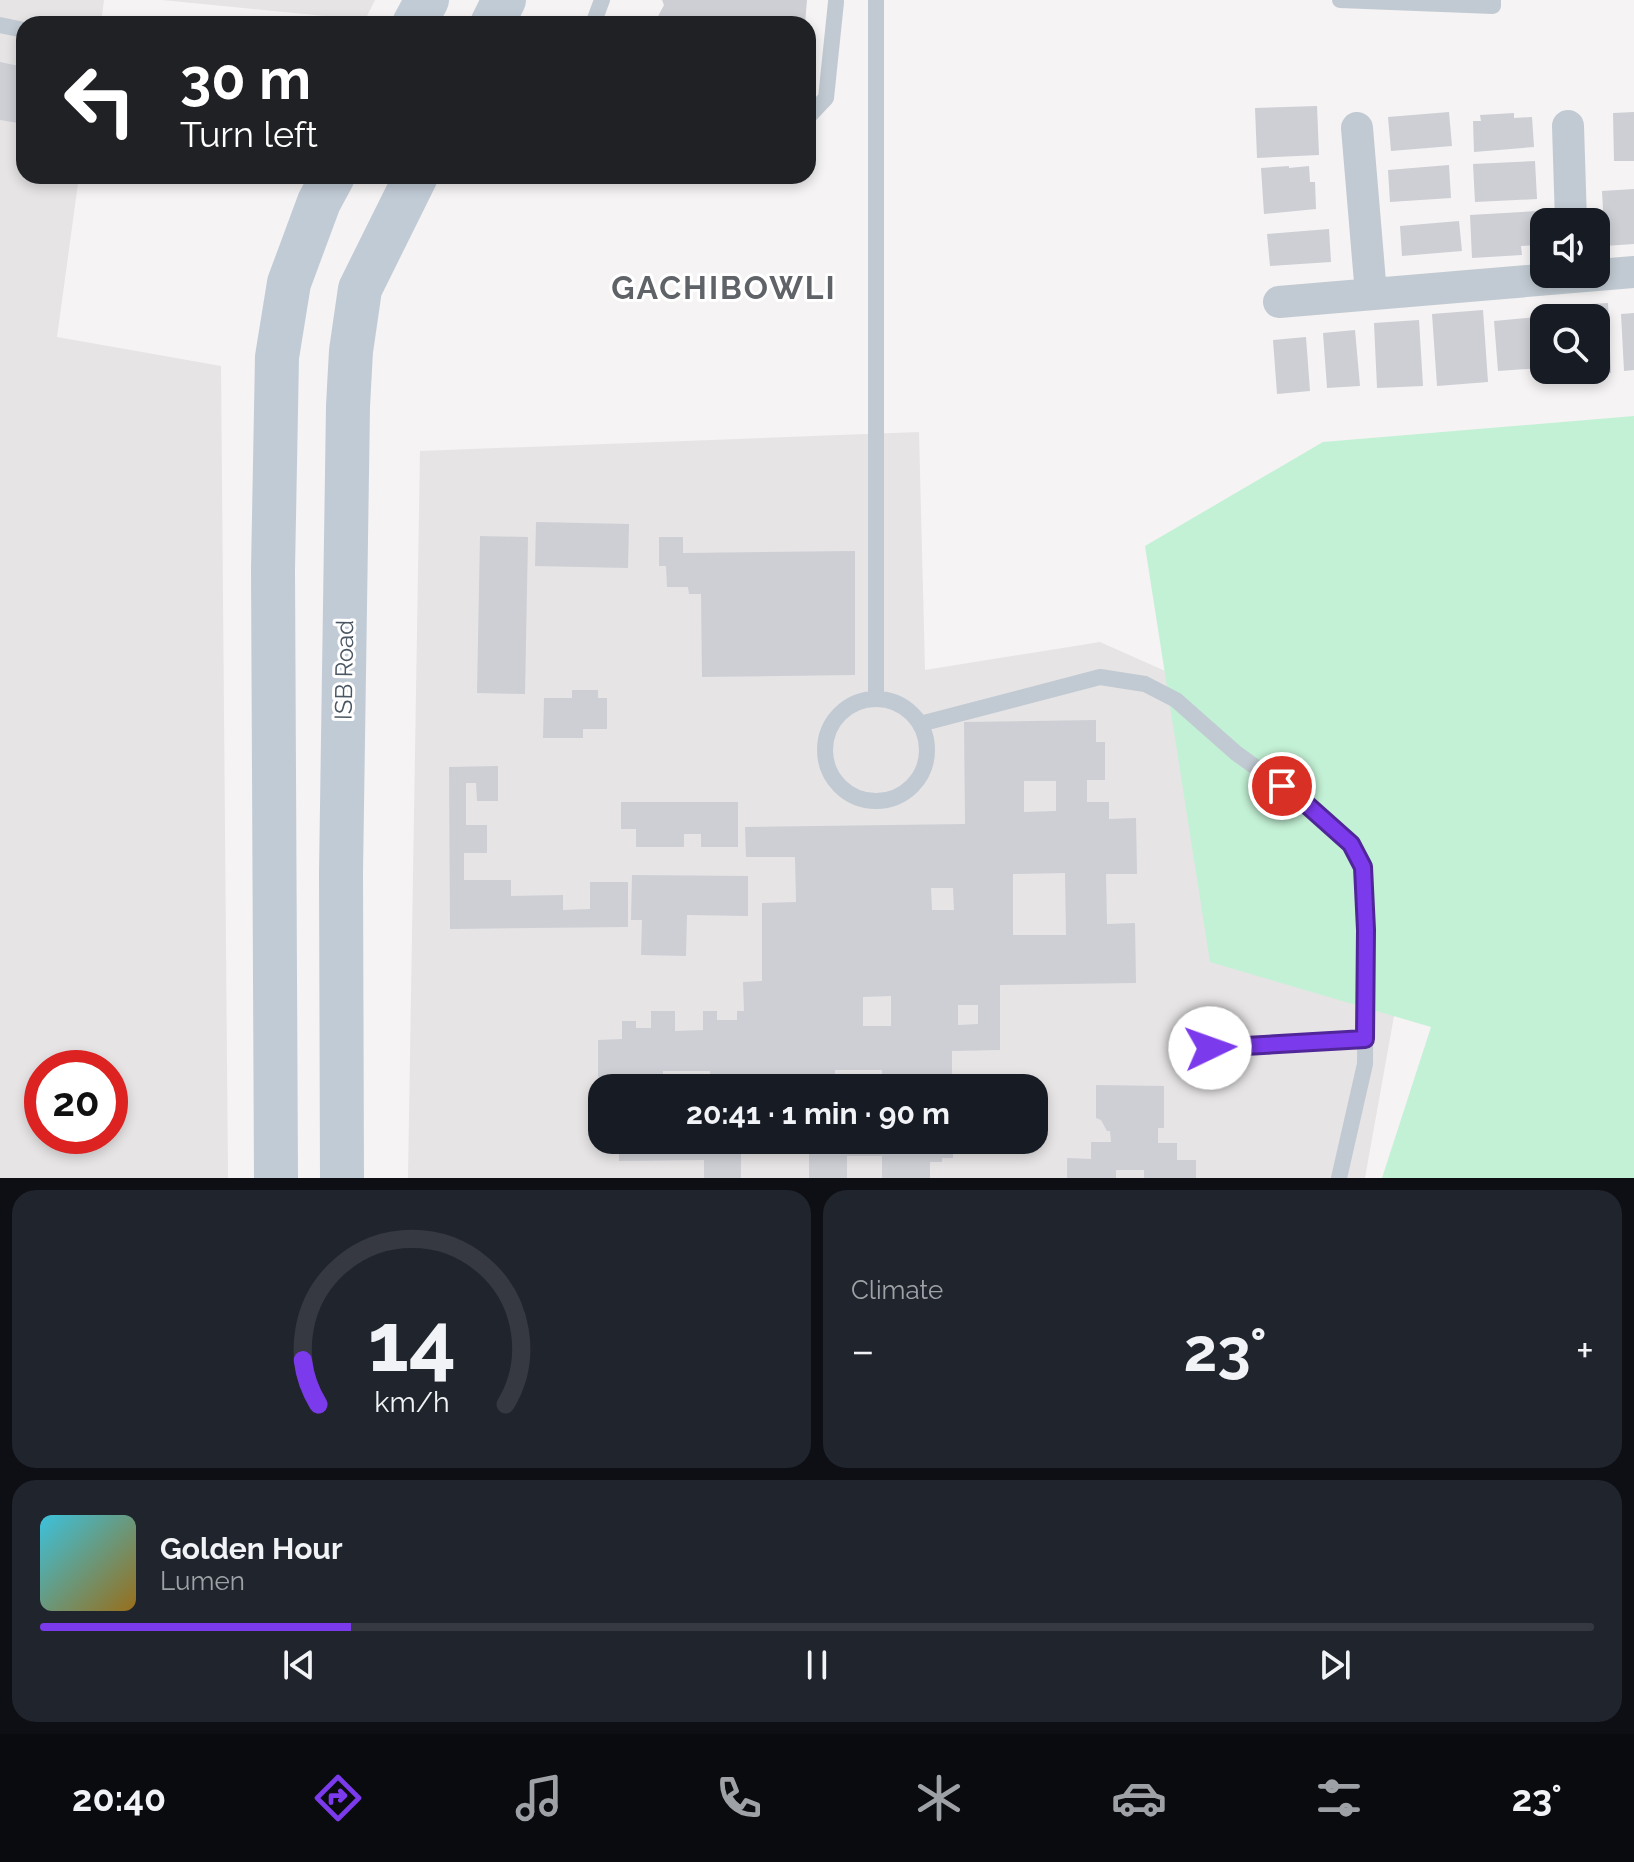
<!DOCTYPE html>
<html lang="en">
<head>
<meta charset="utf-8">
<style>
  :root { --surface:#171b24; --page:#20242c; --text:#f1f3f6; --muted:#9ea1a6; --line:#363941; --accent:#7c3aed }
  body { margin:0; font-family:Raleway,sans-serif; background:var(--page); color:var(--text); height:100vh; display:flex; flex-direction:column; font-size:30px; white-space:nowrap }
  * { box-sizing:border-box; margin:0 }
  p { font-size:26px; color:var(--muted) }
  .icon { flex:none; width:44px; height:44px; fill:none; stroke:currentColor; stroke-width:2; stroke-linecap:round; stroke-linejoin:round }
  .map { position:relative; height:1178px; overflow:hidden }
  .sheet { display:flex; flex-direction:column; gap:12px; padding:12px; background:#0d0f14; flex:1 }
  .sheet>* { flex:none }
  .hud { position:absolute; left:16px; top:16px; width:800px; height:168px; border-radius:24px; box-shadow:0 4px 12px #0003; background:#202124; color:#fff; overflow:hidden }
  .controls { position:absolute; left:1530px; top:208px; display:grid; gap:16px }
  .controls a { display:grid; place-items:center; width:80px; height:80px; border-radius:16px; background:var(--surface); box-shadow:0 4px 12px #0003; font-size:40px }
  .speed { position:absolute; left:24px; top:1050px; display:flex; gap:16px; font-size:40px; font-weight:700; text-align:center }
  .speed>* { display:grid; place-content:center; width:104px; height:104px; border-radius:50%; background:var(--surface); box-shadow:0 4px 12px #0003; line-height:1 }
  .speed .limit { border:12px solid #d22; background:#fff; color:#111 }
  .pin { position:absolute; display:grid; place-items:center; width:68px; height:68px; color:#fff; margin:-34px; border:4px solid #fff; border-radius:50%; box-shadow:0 2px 8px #0007 }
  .me { position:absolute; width:88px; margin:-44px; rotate:87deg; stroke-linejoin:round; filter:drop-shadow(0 0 6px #0008) }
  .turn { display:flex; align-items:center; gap:28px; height:168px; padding:0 32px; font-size:36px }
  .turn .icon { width:104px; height:104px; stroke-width:2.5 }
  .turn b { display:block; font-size:56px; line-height:68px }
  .big { font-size:60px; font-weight:700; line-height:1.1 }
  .sheet .tile { flex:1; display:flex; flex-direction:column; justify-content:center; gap:12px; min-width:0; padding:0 28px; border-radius:24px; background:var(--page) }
  .sheet .dial { align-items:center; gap:0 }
  .dial svg { height:208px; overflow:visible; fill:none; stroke:var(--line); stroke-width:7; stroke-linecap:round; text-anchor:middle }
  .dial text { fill:var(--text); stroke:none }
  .song { display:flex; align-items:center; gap:24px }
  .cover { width:96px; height:96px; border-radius:12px; background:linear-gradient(135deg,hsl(190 70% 55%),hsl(40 70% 35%)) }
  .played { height:8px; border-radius:4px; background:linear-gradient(90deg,var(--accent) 20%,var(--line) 20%) }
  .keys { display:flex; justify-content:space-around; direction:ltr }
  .heat { display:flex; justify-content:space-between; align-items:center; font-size:44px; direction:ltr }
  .sheet .tiles { flex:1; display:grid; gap:12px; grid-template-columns:1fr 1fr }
  .tile:last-child { grid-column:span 2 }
  .trip { position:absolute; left:588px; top:1074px; width:460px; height:80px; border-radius:24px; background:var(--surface); box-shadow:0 4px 12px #0003; font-weight:700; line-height:80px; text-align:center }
  .dock { display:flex; height:128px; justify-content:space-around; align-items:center; background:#090b0e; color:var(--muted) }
  .dock .icon { width:56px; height:56px }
  .dock .current { color:var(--accent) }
  .dock b { font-size:36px; color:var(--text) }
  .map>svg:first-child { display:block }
  .education { fill:#e6e4e5; fill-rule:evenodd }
  .green { fill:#c3f1d5 }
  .building { fill:#cdcfd5; fill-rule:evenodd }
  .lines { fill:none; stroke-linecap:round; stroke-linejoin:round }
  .lane { stroke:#c1cad2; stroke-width:16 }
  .street { stroke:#c1cad2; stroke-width:32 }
  .secondary { stroke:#c1cbd6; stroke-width:44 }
  .route-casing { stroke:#51269a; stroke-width:20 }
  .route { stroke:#7c3aed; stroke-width:14 }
  .labels { text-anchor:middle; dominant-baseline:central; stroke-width:6; stroke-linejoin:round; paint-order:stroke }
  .street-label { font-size:24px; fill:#4a5661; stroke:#fff }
  .district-label { font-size:32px; font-weight:bold; letter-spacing:2px; fill:#5f6368; stroke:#fff }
</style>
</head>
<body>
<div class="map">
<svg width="1634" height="1178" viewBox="0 0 1634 1178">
  <rect width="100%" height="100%" fill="#f5f3f3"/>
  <path class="education" d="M0,0h104l-3,24h-77v152h55l-22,161 164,29 7,812h-228zM42,1068h68v68h-68z
    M162,0h213l-10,20z
    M919,432l6,238 175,-28 256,114 50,193 -41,229h-957l12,-727zM602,1088h432v52h-432z"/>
  <path class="green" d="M1634,416v762h-252l49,-151 -221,-65 -65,-416 178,-104z"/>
  <path class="building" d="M662,0h145l-2,24h-151l10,-19z
    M0,62l24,5v57l-24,-4z
    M1317,106l2,49 -62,3 -2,-50z
    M1449,112l3,34 -61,5 -3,-34z
    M1634,112v49h-20l-1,-48z
    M1514,113v5l18,-1 2,30 -60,5 -1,-31h8l-1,-6z
    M1535,161l2,38 -62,3 -2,-38z
    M1449,165l2,33 -61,4 -2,-32z
    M1289,166v2l20,-2 1,16h5l1,27 -52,5 -3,-46z
    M1634,189v55l-29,2 -3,-55z
    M1538,211l2,34 -19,1 1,9 -50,3 -2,-43z
    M1459,221l3,30 -60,5 -2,-30z
    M1329,229l2,33 -61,4 -3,-32z
    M1608,303l3,70 -53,2v-5h38v-52h-41v-12z
    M1483,310l5,72 -51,4 -5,-72z
    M1634,313v57l-10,1 -3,-57z
    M1538,317l4,51 -44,3 -4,-50z
    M1419,320l4,66 -46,2 -3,-65z
    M1355,330l5,56 -33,2 -4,-55z
    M1306,337l4,54 -33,3 -4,-54z
    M536,522l93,2 -1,44 -93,-2z
    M480,536l48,1 -3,157 -48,-1z
    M659,537h24v16l172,-2v124l-153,2 -1,-83h-12l-1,-7h-21l-1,-21h-7z
    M572,690h26v8h9v31h-24v9h-40l1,-40h28z
    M1096,720v22h9v38h-18v22h22v17l27,-1 1,56h-31l1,50 28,-1 1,60 -136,2v65l-48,1v27l-32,1 1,9h-39v-18h-47v18h-37l1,-3 -48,1v2h-41v-17h-47v17h-29l-1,-11h-35v-37l24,-1v-18h14v7h15v-17h24v20l28,-1v-19h14v9h20v-9h7l-1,-29 19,-1v-78l34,-1 -1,-45h-49l-1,-30 220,-3 -1,-102zM1024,781h32v30l-32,1zM1065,873l1,62h-53v-61zM931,888h22l1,22h-22zM891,996v30h-28v-29zM958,1005h20v19l-20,1z
    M498,766v35h-21l-1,-18h-10v42h21v28h-23v27h47v16l52,-1v15l27,-1v-27h38v45l-178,2 -1,-162z
    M621,802h117v45h-37v-13h-17v13h-48v-18h-15z
    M632,875l116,1v40l-61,-1 -1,41 -45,-1 1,-35h-11z
    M1096,1085l68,1v42h-6v15h19v17h19v18h-52v-8h-28v8h-49v-20l24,1v-17h20l-1,-11h-3l-6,-11 -5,-2z
    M601,1140h352v18h-11v4h-12v16h-48v-22h-35v22h-38v-25l-68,1v24h-37v-18l-85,1v-13h-18z"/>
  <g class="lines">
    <path class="lane" d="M876,0v699
      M1340,0l153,6v-6
      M593,24l9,-24
      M0,25l24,5
      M808,117l18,-19 10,-96
      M825 750a51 51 0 1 1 102 0a51 51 0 1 1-102 0Z
      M920,724l180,-47 45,7 31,16 60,53 69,50 46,41 12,23 3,63 -1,134 -26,114
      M1179,1049l186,-10"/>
    <path class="street" d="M1568,126l3,96
      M1357,128l14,166
      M1279,302l355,-30"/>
    <path class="secondary" d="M414,24l13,-24
      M492,24l12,-24
      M276,1178l-3,-608 4,-213 12,-74 30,-81 14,-26
      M342,1178l-1,-305 7,-467 3,-55 9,-62 56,-113"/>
  </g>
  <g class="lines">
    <defs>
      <path id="route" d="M1210,1048l155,-9 1,-109 -3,-63 -12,-23 -46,-41 -23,-17"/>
    </defs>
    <use href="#route" class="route-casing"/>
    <use href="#route" class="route"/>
  </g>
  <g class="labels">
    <g class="street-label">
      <text transform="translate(344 670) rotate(-89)">ISB Road</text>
    </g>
    <g class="district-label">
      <text x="724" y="287">GACHIBOWLI</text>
    </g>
  </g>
</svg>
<div class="controls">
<a><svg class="icon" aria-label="sound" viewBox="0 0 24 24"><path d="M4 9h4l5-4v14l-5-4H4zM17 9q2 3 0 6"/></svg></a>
<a><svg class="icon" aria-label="search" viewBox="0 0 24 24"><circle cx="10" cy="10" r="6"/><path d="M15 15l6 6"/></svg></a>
</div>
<div class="speed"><div class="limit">20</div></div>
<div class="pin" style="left:1282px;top:786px;background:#d93025"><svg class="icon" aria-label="arrive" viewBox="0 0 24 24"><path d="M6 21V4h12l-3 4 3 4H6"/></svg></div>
<svg class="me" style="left:1210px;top:1048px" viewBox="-20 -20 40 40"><circle r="19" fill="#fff"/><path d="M0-13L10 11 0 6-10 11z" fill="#7c3aed"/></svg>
<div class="trip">20:41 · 1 min · 90 m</div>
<div class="hud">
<div class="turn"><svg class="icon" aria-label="left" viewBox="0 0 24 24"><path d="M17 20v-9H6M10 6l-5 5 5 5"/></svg><div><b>30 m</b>Turn left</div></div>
</div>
</div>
<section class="sheet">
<div class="tiles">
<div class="tile dial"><svg viewBox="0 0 100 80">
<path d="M14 69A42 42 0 1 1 86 69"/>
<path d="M14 69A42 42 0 0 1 8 52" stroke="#7c3aed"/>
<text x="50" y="56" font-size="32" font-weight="700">14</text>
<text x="50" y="72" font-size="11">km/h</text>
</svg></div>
<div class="tile"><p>Climate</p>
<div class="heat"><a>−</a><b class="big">23°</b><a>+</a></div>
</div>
<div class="tile">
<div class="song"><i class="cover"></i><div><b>Golden Hour</b><p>Lumen</p></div></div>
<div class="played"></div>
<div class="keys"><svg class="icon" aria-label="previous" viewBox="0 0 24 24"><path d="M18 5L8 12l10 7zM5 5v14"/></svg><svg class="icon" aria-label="pause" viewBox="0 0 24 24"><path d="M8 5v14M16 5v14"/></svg><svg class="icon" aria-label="next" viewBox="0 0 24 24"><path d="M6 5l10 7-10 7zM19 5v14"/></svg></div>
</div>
</div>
</section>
<nav class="dock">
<b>20:40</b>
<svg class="icon current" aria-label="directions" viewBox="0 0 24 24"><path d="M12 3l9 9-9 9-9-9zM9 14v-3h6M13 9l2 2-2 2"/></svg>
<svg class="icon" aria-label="music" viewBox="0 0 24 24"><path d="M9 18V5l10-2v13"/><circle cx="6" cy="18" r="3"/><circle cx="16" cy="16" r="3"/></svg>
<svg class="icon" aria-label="phone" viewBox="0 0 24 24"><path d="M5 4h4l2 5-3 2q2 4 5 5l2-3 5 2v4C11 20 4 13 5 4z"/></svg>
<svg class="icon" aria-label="climate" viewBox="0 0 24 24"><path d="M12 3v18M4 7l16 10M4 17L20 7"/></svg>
<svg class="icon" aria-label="car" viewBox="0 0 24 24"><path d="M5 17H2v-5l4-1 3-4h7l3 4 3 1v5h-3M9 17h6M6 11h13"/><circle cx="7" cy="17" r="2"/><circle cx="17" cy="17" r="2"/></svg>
<svg class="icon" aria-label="filters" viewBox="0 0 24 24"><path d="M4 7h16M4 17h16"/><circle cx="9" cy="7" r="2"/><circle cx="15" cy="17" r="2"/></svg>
<b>23°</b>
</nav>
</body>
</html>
